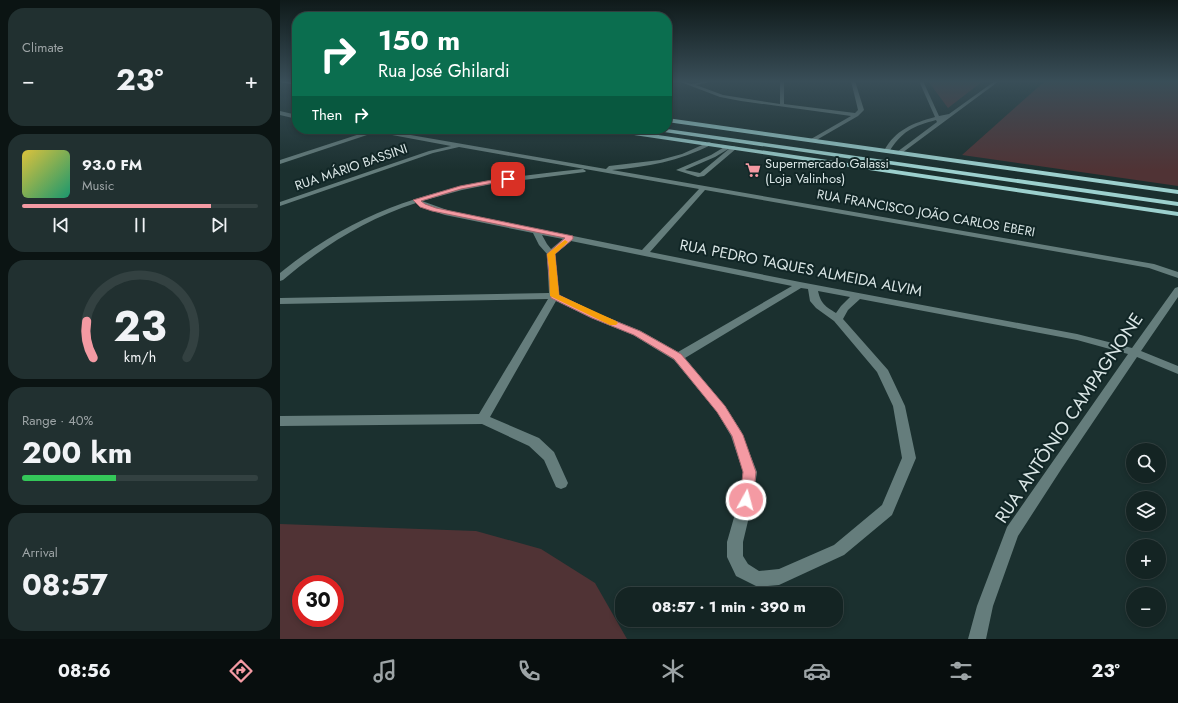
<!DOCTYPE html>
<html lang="en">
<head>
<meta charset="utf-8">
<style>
  :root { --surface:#142423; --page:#213030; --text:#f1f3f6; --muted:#9da4a6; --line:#334141; --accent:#f49aa3 }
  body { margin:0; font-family:Jost,sans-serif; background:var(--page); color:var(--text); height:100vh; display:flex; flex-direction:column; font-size:15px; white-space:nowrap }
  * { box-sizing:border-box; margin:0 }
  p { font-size:13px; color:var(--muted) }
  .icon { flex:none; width:22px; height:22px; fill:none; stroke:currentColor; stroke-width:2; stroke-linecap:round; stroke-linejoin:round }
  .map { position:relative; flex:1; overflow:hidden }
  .sheet { display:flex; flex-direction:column; gap:8px; padding:8px; background:#0b1413; width:280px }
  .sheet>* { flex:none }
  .hud { position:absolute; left:12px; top:12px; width:380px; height:122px; border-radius:16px; box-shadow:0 2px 6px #0003,0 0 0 1px var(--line); background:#0b6e4f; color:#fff; overflow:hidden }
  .controls { position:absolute; left:846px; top:443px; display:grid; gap:8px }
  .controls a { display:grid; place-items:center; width:40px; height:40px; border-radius:50%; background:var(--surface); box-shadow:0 2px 6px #0003,0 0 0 1px var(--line); font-size:20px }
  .speed { position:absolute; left:12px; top:575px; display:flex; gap:8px; font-size:20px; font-weight:700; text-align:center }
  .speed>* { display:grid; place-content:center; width:52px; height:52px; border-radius:50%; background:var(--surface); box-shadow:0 2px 6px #0003,0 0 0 1px var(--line); line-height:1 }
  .speed .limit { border:6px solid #d22; background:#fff; color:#111 }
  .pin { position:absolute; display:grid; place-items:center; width:34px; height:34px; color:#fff; margin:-17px; border-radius:8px; box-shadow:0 2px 6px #0006 }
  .me { position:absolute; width:44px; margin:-22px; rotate:7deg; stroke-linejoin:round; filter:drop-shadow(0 0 3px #0008) }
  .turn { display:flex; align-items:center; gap:14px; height:84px; padding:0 20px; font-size:18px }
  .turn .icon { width:52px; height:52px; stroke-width:2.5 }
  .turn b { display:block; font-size:28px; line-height:34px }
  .then { display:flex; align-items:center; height:38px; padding:0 20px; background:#0003; gap:8px; font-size:15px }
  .big { font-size:30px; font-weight:700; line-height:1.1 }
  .sheet .tile { flex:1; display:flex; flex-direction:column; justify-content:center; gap:6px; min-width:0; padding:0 14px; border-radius:16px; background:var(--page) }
  .sheet .dial { align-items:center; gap:0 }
  .dial svg { height:104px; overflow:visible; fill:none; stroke:var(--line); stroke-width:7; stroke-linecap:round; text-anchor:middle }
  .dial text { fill:var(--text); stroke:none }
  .song { display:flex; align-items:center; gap:12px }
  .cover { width:48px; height:48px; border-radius:6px; background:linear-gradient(135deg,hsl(50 70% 55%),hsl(160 70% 35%)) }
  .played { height:4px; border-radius:2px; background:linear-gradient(90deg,var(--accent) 80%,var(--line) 80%) }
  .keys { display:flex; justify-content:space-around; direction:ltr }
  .heat { display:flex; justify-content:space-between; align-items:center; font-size:22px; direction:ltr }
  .charge { height:6px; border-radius:3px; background:linear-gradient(90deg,#34c759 40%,var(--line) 0) }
  .trip { position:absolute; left:335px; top:587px; width:228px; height:40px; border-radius:16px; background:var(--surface); box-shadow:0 2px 6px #0003,0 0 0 1px var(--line); font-weight:700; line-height:40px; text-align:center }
  .menu { display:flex; height:64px; justify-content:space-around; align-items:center; background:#080e0e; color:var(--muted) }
  .menu .icon { width:28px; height:28px }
  .menu .active { color:var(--accent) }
  .menu b { font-size:18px; color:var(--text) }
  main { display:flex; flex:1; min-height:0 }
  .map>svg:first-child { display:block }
  .green { fill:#503335; fill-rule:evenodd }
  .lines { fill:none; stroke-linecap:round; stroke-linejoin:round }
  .minor { fill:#657d7c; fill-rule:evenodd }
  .major { fill:#9cd0ce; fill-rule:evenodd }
  .route { fill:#f49aa3; stroke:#9f646a }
  .slow { fill:#f59e0b }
  .labels { text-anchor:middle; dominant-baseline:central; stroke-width:4; stroke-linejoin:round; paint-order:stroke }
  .far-poi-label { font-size:13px; fill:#dae6e6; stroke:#112626; text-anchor:start }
  .far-street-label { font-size:13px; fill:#dae6e6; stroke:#112626 }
  .street-label { font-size:15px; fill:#dae6e6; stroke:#112626 }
  .near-street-label { font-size:18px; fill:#dae6e6; stroke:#112626 }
</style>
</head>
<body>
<main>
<section class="sheet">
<div class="tile"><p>Climate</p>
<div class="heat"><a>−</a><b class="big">23°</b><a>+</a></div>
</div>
<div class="tile">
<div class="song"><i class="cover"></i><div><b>93.0 FM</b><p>Music</p></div></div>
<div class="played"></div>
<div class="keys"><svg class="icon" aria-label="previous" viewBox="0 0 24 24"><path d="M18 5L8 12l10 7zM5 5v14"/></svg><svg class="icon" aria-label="pause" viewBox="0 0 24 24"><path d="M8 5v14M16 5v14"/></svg><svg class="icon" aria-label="next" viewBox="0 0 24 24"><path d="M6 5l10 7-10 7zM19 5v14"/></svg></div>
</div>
<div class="tile dial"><svg viewBox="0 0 100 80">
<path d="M14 69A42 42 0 1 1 86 69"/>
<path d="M14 69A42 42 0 0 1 9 41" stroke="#f49aa3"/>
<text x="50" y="56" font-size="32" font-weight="700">23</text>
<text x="50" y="72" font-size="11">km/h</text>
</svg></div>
<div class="tile"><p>Range · 40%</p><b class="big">200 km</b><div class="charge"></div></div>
<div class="tile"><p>Arrival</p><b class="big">08:57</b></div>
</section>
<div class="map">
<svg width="898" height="639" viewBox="0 0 898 639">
  <rect width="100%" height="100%" fill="#1b302f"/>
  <path class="green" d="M648,81h55l-35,27z
    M765,81h133v105l-216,-31z
    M0,524l196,7 65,18 54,34 32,56h-347zM21,584h34v34h-34z"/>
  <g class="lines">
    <path class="minor" d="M398,81h5l8,3 18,-3v1l-13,3 27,10 57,9v-23h4v23l71,9 3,-3 -7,-29h4l9,29 -6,6 -45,26 -2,-1v-2l40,-23 -110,-15 -21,-4z
      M639,81h4l16,35 10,-2 46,-33h4l-97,72 -5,-1 40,-30 -1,-2c-23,6 -35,12 -47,32h-4l-1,-1c11,-21 29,-28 51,-34z
      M0,111l17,4v4l-17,-4z
      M83,129h13l230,40 3,-3 51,-6 22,-6 27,-12 2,1v2c-32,16 -64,22 -99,25l542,94 24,8v6l-29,-10 -33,-6 -411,-72 -55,62 150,30 277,52 55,14 43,-60 3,-1v10l-37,54 37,15v8l-41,-17 -75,111 -44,68 -25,70 -7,33h-18l9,-33 30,-79 121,-173 -51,-14 -217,-41 -12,11 -5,9 45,51 17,36 11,52 -24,57 -48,40 -65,30 -21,2 -22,-11 -9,-19v-15l12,-42 4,-28 -12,-36 -14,-24 -43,-52 -41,-25 -42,-17 -35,-17 -66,116 49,21 15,14 14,31 -2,4 -5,2 -5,-2 -12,-27 -15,-14 -47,-22 -202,2v-10l199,-2 69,-115 -268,5v-6l269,-5 -2,-39 -8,-9 -6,-12 -88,-18 -25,-8 -4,-4c-50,16 -93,43 -133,77l-3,1v-8l5,-4c93,-74 183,-88 298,-100l3,2 -1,1 -93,12 -30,6 -40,11 28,10 192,39 57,-61 -240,-42 -26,6 -153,53v-4l149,-51 22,-5 -75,-14 -96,32v-4l89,-29zM262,235l21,4 -12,10 -4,-5zM291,241l221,45 -114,66 -37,-21 -42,-17 -40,-19 -4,-41zM521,288l7,1 2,12 6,7 18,13 43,51 16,34 9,52 -20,47 -48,40 -55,24 -20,2 -11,-7 -5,-8v-14l10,-42 4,-28 -16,-41 -16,-25 -40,-48zM538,291l32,6 -9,9 -5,7c-11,-7 -15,-9 -18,-22z
      M446,146h4v2l4,-2 3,2 -33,28 -6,1 -22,-7 35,-15zM450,148l-30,25 -15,-3 30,-13z"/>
    <path class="major" d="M0,81l17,2v2l-17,-3z
      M387,118l511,72v4l-511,-72z
      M324,129h14l560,83v4l-571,-85z
      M374,129h13l511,73v4l-521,-75z"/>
  </g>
  <linearGradient id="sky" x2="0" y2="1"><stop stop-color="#0f1a1a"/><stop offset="0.48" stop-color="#394e58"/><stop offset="1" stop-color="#394e58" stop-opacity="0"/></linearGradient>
  <rect width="898" height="170" fill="url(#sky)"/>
  <path class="route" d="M228,177l3,2 -1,1 -49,9 -40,12 4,3 11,4 137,28v3l-18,15 4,41 39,19 42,17 41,23 44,52 18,29 13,37 -3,28 -2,4 -5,2 -4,-2 -2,-4 3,-28 -11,-36 -15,-24 -43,-53 -40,-24 -42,-17 -41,-20 -4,-44 18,-16 -133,-27 -12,-4 -7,-7 47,-14z"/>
  <path class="slow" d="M285,240l3,2 -13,12 4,41 57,26 2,2 -2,2h-6l-60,-29 -1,-29 -2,-13z"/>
  <defs>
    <symbol id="supermarket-bare" viewBox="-9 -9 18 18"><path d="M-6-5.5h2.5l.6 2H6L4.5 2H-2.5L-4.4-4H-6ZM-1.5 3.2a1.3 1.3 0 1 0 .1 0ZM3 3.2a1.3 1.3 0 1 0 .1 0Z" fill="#f49aa3" stroke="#112626" stroke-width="2.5" paint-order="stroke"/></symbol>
  </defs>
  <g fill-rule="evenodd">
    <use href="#supermarket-bare" x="462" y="159" width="22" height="22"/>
  </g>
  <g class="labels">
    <g class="far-poi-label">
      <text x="485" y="163">Supermercado Galassi<tspan x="485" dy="15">(Loja Valinhos)</tspan></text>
    </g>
    <g class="far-street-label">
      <text transform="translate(71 167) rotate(-19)">RUA MÁRIO BASSINI</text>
      <text transform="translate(646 213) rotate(10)">RUA FRANCISCO JOÃO CARLOS EBERI</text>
    </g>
    <g class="street-label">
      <text transform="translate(521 268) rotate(11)">RUA PEDRO TAQUES ALMEIDA ALVIM</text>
    </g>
    <g class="near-street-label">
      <text transform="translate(789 418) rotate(-56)">RUA ANTÔNIO CAMPAGNONE</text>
    </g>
  </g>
</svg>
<div class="controls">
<a><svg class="icon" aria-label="search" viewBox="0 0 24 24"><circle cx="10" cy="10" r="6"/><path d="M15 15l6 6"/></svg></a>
<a><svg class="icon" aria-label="layers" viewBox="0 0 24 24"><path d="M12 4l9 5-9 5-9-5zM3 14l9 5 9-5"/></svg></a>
<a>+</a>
<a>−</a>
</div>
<div class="speed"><div class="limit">30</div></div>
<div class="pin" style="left:228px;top:179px;background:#d93025"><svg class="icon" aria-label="arrive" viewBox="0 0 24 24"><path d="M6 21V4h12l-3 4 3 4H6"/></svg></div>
<svg class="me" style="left:466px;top:500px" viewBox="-20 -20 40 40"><circle r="17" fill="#f49aa3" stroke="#fff" stroke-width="3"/><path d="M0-11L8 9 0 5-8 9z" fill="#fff"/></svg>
<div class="trip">08:57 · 1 min · 390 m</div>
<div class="hud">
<div class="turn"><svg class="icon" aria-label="right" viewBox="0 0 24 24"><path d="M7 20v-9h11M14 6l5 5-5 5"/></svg><div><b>150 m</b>Rua José Ghilardi</div></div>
<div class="then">Then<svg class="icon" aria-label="right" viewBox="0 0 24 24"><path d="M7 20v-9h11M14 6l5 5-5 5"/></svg></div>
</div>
</div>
</main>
<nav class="menu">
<b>08:56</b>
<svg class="icon active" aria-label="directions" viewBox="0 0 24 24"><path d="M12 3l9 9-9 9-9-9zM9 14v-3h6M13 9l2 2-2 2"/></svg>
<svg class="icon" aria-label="music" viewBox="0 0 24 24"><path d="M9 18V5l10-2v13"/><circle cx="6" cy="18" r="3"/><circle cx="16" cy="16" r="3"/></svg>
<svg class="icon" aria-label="phone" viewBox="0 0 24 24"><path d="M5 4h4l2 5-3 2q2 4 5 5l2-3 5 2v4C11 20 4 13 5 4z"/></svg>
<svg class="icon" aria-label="climate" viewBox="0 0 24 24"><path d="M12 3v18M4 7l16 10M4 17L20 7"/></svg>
<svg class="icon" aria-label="car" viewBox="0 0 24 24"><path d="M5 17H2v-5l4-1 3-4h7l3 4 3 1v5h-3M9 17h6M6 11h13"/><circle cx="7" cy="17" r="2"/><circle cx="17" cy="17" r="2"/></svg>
<svg class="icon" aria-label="filters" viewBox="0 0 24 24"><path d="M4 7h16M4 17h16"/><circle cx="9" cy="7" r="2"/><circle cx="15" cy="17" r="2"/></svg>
<b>23°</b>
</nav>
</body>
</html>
